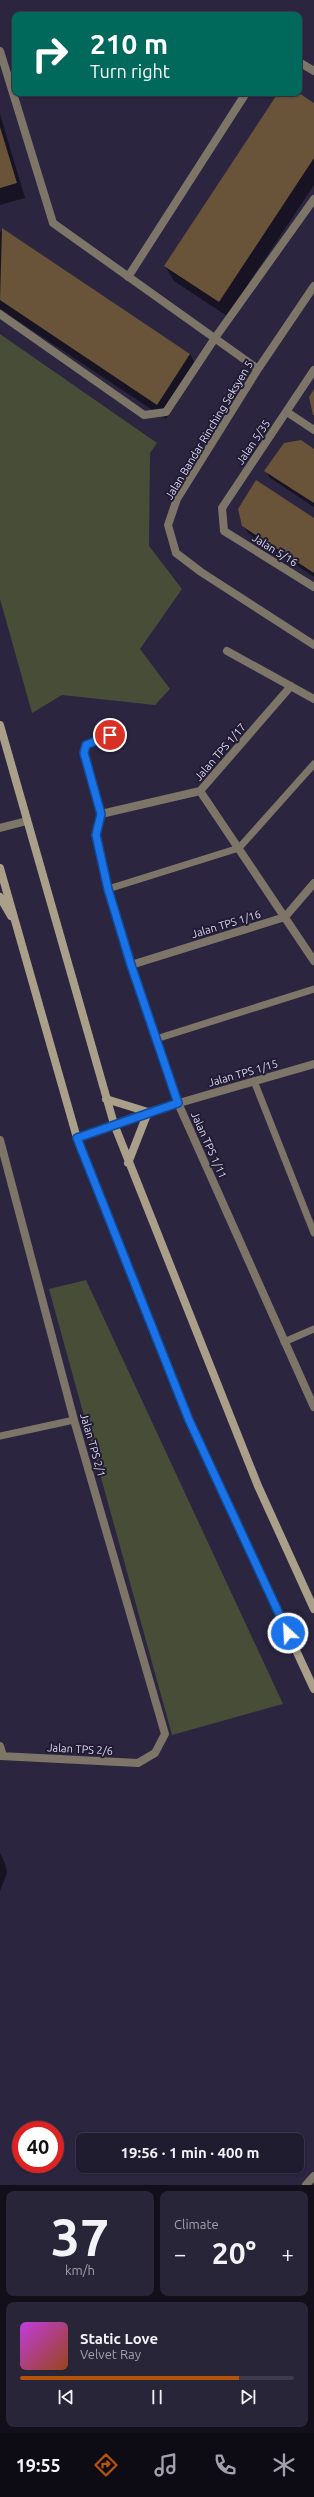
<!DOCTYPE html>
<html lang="en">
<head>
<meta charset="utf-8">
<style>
  :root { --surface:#201c30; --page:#282538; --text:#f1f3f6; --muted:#a2a1ab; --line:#3d3a4c; --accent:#b45309 }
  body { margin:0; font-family:Ubuntu,sans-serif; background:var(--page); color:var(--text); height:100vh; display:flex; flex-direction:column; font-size:15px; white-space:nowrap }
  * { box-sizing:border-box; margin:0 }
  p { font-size:13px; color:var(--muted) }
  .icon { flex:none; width:22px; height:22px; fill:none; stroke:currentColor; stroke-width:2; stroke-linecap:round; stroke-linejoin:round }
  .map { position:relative; height:2185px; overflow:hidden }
  .side { display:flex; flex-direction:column; gap:6px; padding:6px; background:#120f1a; flex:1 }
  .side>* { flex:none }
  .guide { position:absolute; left:12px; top:12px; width:290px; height:84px; border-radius:8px; box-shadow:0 1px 3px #0004,0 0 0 1px var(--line); background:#00695c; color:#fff; overflow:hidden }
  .speed { position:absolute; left:12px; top:2121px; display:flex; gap:8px; font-size:20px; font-weight:700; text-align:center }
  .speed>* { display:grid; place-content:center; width:52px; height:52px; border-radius:50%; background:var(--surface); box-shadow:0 1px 3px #0004,0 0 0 1px var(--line); line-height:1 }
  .speed .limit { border:6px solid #d22; background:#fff; color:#111 }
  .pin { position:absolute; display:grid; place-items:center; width:34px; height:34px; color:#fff; margin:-17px; border:2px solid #fff; border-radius:50%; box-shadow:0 1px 4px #0007 }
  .me { position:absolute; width:44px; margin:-22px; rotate:335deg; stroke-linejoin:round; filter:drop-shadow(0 0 3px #0008) }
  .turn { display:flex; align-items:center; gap:14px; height:84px; padding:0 12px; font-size:18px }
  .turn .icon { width:52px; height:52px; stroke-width:2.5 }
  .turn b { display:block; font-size:28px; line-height:34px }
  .big { font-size:30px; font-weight:700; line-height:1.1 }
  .side .tile { flex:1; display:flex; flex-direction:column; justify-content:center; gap:6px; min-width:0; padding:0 14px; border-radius:8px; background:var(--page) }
  .side .dial { align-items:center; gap:0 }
  .dial b { font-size:52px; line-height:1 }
  .song { display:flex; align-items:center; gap:12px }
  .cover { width:48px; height:48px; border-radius:6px; background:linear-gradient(135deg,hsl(290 70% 55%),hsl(20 70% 35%)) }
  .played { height:4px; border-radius:2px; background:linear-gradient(90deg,var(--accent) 80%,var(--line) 80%) }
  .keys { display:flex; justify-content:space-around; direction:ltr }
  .heat { display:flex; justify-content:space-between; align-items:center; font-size:22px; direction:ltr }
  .side .tiles { flex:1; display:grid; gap:6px; grid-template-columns:1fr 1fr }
  .tile:last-child { grid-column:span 2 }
  .trip { position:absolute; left:76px; top:2133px; width:228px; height:40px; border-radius:8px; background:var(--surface); box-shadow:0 1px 3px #0004,0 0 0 1px var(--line); font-weight:700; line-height:40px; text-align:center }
  .tab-bar { display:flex; height:64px; justify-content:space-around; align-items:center; background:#0d0b13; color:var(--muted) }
  .tab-bar .icon { width:28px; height:28px }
  .tab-bar .active { color:var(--accent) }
  .tab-bar b { font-size:18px; color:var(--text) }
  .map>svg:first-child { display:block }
  .green { fill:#474d37 }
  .shadow { fill:#0007 }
  .building { fill:#695339 }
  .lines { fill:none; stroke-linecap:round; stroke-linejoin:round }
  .lane { stroke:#7c7568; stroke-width:7 }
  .street { stroke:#7c7568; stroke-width:8 }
  .secondary { stroke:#aaa08a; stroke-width:8 }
  .route-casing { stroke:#114b97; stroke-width:10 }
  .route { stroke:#1a73e8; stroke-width:7 }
  .labels { text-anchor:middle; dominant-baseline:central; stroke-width:4; stroke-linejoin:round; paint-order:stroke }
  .street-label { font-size:11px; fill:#dcdaec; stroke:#211b35 }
</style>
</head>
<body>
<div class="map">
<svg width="314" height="2185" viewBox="0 0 314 2185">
  <rect width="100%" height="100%" fill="#2b2540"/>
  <path class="green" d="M0,334l157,109 -7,10 -1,93 33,43 -42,60 30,40 -15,16 -93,-10 -30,18 -32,-114z
    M86,1280l197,424 -111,31 -123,-446z"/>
  <path class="shadow" d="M279,93h18l17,11v81l-87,131 -53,-35 -9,-15z
    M0,114l25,84 -25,7z
    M2,230l188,124 8,15 -32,50 -166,-110v-76z
    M314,450v57l-44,-29 -4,-7z
    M314,520v57l-66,-44 -5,-8z
    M0,1853l5,10 2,10 -7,18z"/>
  <path class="building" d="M278,93h21l15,10v55l-95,144 -55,-36z
    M0,127l17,56 -17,5z
    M2,228l188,126 -33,51 -157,-105z
    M314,389v26h-1l-4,-18z
    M301,440l13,9v54l-50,-32 20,-28z
    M256,480l58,38v55l-72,-47 -4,-17z"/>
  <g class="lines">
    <path class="lane" d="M101,814l-17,-61 1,-8 24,-10
      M108,889l131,-41 75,-84
      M156,1039l158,-50
      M254,1081l60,152
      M284,1342l30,-13
      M0,1436l74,-16"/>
    <path class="street" d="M0,51l53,172 205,146
      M299,62l15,9
      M128,277l118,-184
      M314,286l-56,83 -81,130 -9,26 8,28 25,19 113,73
      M0,314l144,101 22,-3 49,-74 99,-139
      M314,370l-92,138 2,23 90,56
      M287,412l27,18
      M227,651l87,48
      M291,686l-91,105 -99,23 -5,21 12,54 23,76 47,138 136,304
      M200,791l114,170
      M0,828l27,-7
      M131,965l154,-48 29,-34
      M77,1138l71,-26 166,-48
      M0,1140l74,280 91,314 -10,19 -17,10 -138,-7
      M0,1746l3,10
      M306,2185l8,-9"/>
    <path class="secondary" d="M0,725l114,399 144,362 56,123
      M0,868l77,270 112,282 125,269
      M0,897l11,19
      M106,1099l42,13 -20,51"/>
  </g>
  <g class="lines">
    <defs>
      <path id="route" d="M110,735l-24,10 -2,8 17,61 -5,21 12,54 23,76 47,138 -101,35 112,282 99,213"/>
    </defs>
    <use href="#route" class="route-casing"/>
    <use href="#route" class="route"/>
  </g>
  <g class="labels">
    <g class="street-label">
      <text transform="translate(209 430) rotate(-59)">Jalan Bandar Rinching Seksyen 5</text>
      <text transform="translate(253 442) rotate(-56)">Jalan 5/35</text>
      <text transform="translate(275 550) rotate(32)">Jalan 5/16</text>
      <text transform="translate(220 752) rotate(-49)">Jalan TPS 1/17</text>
      <text transform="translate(226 924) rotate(-17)">Jalan TPS 1/16</text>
      <text transform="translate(243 1073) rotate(-16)">Jalan TPS 1/15</text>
      <text transform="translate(209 1145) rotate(66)">Jalan TPS 1/11</text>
      <text transform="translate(93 1445) rotate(74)">Jalan TPS 2/1</text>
      <text transform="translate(80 1749) rotate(3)">Jalan TPS 2/6</text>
    </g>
  </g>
</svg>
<div class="speed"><div class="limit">40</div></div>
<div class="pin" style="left:110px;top:735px;background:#d93025"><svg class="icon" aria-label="arrive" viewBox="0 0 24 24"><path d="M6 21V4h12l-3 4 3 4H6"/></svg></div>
<svg class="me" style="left:288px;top:1633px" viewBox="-20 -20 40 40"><circle r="17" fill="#1a73e8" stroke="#fff" stroke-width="3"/><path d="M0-11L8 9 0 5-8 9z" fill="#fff"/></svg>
<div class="trip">19:56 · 1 min · 400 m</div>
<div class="guide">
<div class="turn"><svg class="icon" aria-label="right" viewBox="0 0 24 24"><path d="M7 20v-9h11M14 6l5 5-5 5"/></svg><div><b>210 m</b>Turn right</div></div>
</div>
</div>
<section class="side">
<div class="tiles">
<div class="tile dial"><b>37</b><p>km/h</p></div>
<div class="tile"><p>Climate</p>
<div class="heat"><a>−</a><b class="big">20°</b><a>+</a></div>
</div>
<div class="tile">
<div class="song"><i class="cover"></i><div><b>Static Love</b><p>Velvet Ray</p></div></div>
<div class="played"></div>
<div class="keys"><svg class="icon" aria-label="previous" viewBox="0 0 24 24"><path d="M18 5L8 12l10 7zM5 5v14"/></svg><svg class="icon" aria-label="pause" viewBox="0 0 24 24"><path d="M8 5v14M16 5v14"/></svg><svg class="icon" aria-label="next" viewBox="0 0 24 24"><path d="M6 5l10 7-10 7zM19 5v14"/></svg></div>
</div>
</div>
</section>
<nav class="tab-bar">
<b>19:55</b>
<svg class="icon active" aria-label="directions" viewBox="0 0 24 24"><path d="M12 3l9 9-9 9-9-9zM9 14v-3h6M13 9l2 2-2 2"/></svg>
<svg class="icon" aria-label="music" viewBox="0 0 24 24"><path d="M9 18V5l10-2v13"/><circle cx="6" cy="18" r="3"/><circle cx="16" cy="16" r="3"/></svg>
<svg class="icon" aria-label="phone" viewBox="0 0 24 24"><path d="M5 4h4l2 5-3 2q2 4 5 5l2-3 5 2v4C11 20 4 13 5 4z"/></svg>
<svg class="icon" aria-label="climate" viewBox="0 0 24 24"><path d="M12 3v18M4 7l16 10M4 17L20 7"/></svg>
</nav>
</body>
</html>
